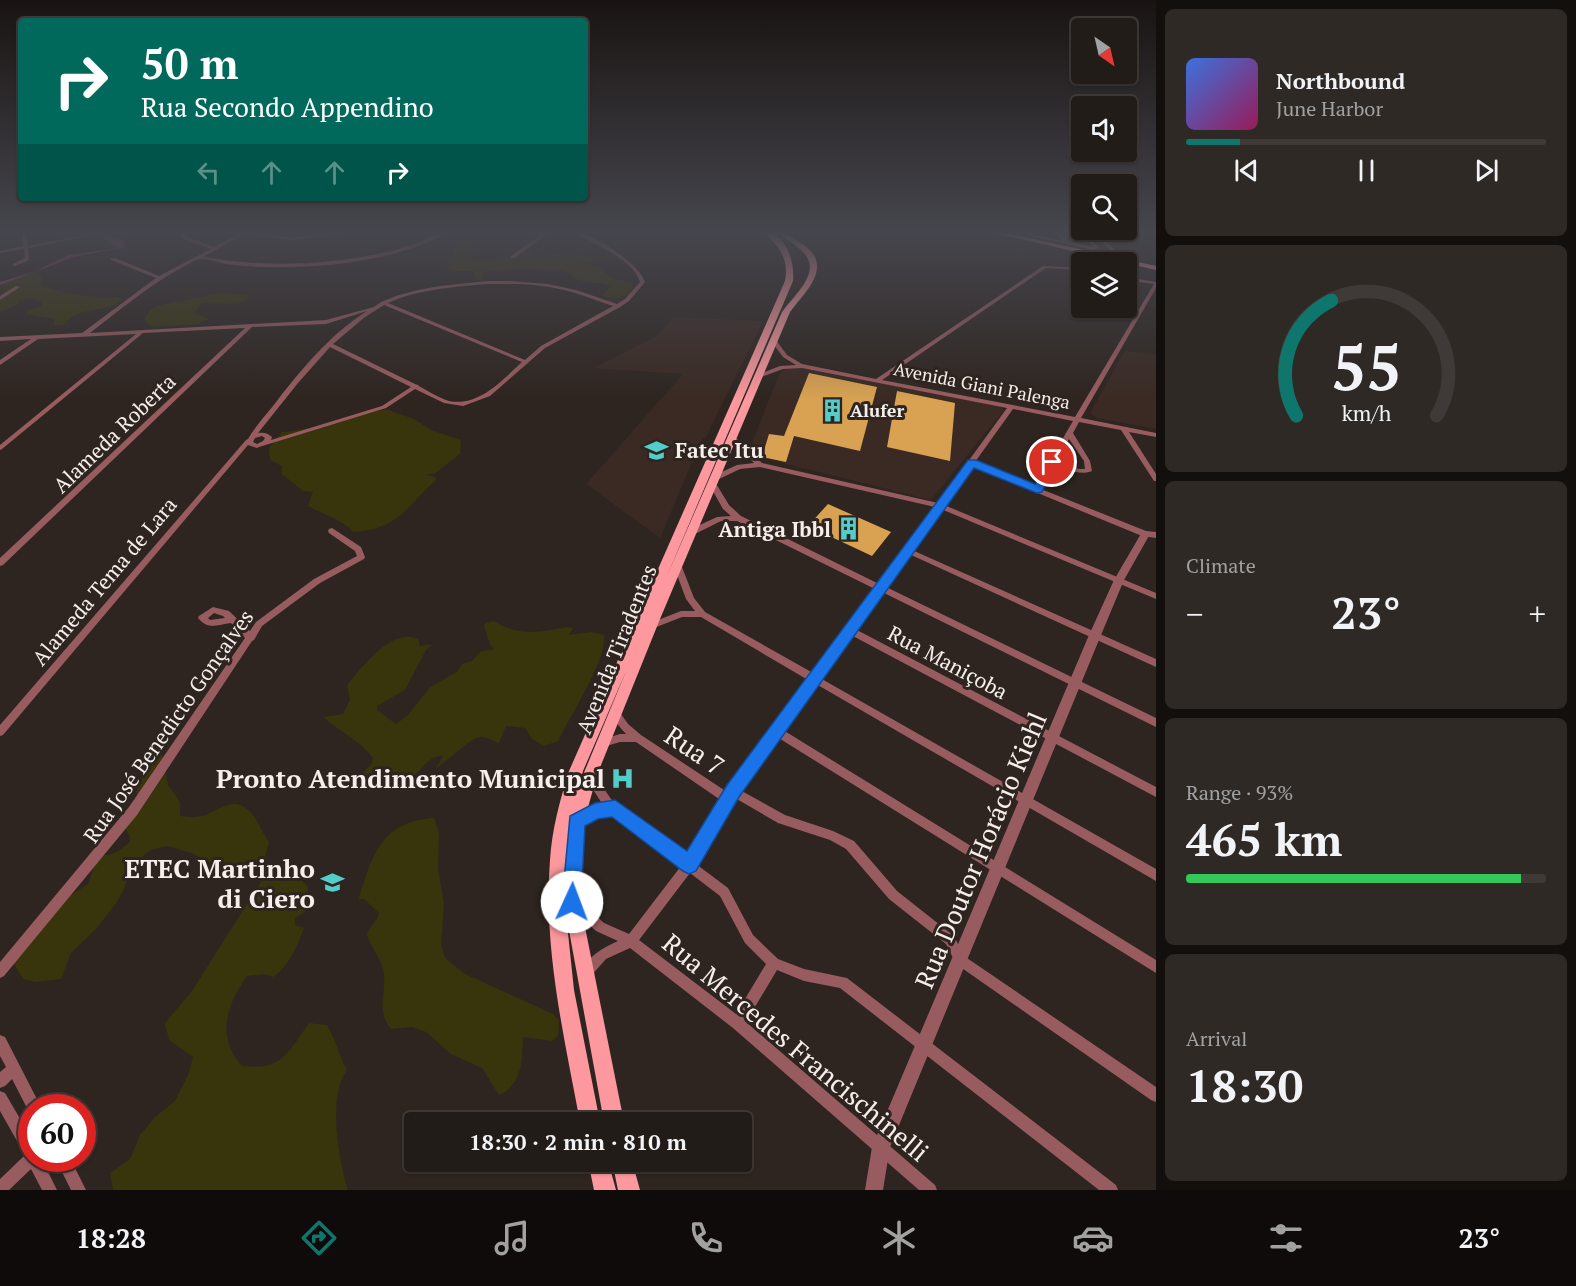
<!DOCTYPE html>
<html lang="en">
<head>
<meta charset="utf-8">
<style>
  :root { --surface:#221c18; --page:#2e2925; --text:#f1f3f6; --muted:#a2a1a2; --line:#3f3a37; --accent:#0f766e }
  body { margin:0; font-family:"PT Serif",serif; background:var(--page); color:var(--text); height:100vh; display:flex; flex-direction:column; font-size:22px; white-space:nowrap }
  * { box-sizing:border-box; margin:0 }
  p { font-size:20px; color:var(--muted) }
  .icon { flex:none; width:33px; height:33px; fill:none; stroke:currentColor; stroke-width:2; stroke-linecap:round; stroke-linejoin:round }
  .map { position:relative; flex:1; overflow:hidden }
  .side { display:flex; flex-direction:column; gap:9px; padding:9px; background:#130f0d; width:420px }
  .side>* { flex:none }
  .banner { position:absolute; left:18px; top:18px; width:570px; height:183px; border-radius:6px; box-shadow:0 2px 4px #0004,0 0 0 2px var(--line); background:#00695c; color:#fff; overflow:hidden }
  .needle { width:39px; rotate:146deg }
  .controls { position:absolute; left:1071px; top:18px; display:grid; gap:12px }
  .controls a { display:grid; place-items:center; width:66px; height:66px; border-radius:6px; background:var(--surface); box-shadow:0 2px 4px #0004,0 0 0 2px var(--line); font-size:30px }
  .speed { position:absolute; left:18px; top:1094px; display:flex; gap:12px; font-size:30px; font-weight:700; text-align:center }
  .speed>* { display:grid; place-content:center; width:78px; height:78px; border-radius:50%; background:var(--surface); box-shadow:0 2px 4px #0004,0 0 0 2px var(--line); line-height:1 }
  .speed .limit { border:9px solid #d22; background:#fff; color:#111 }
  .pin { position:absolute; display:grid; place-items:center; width:51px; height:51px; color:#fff; margin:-26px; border:3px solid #fff; border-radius:50%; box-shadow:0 2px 6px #0007 }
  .me { position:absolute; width:66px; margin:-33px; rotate:2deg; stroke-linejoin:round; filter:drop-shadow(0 0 4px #0008) }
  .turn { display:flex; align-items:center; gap:21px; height:126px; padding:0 24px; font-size:27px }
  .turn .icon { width:78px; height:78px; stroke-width:2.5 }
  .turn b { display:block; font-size:42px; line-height:51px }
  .lanes { display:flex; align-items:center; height:57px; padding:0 24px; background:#0003; justify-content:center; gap:30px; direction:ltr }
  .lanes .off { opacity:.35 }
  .big { font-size:45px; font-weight:700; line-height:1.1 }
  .side .card { flex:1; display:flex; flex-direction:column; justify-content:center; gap:9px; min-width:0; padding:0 21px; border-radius:9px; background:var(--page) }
  .side .dial { align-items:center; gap:0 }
  .dial svg { height:156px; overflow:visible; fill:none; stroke:var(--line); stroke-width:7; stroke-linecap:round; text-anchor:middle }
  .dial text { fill:var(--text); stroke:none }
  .song { display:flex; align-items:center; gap:18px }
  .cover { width:72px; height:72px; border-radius:9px; background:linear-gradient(135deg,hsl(220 70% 55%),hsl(330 70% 35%)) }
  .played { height:6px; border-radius:3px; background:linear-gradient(90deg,var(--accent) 15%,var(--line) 15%) }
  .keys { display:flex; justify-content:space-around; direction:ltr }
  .heat { display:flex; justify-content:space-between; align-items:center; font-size:33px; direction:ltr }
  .charge { height:9px; border-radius:4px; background:linear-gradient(90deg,#34c759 93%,var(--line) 0) }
  .trip { position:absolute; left:404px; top:1112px; width:348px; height:60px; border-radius:6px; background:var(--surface); box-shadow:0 2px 4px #0004,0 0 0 2px var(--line); font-weight:700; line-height:60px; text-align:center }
  .menu { display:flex; height:96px; justify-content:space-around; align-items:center; background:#0e0b0a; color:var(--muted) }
  .menu .icon { width:42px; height:42px }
  .menu .active { color:var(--accent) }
  .menu b { font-size:27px; color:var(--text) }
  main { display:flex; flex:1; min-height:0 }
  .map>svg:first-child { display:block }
  .built { fill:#3a2a23 }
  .green { fill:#38340b }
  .water { fill:#8b3e6a }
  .building { fill:#d8a252 }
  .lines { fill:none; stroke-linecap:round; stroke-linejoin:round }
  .minor { fill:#985c60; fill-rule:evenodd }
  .tertiary { fill:#985c60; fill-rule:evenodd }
  .primary { fill:#fc989e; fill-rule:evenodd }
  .route { fill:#1a73e8; stroke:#114b97; stroke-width:1.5 }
  .labels { text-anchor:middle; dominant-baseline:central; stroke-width:6; stroke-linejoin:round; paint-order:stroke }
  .far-street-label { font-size:18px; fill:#f5eeeb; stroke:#2e2520 }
  .far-poi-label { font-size:18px; font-weight:bold; fill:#f5eeeb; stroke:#2e2520; text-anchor:start }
  .street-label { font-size:21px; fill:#f5eeeb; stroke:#2e2520 }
  .poi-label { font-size:21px; font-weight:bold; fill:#f5eeeb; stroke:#2e2520; text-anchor:start }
  .near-street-label { font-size:26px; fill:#f5eeeb; stroke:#2e2520 }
  .near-poi-label { font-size:26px; font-weight:bold; fill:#f5eeeb; stroke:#2e2520; text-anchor:end }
</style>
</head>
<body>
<main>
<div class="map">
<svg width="1156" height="1190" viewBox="0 0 1156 1190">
  <rect width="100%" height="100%" fill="#2e2520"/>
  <path class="built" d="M673,317l90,4 -57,116 -4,2 -42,99 -74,-54 97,-110 -89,-6 63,-32z
    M1125,351l31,4v74l-59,-11 -7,-5z
    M800,367l199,39 5,4 -73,90 -168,-42 -9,-5 -2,-10 27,-69 9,-6z"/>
  <path class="green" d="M462,240l17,4v2l-5,2 -1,5 -7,5c11,4 26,3 38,0 10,-2 16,-10 28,-7l1,5 32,-3 17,4 33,-2 1,3 -36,5 25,5 -3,3 12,8 19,4c-3,14 -18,20 -31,12l9,-8c-10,-6 -22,-3 -32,-7 -5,-1 -8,-6 -12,-8 -11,-4 -76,-5 -85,1l1,6 -6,1 -4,-9h-20l-7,-5 1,-5 7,-6 1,-10z
    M37,271l5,8 -2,6c26,9 52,14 81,12l1,3c-16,14 -45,5 -58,25l-11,1 2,-7 -29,-5v-3l17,-5 -2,-5c-9,-3 -16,-4 -24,1l2,2 -19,8v-16l7,-6h-7v-8z
    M219,293l27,2 2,3c-13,12 -30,2 -46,5l-8,10 15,6 -12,5 -41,3 -6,-1 -6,-6 7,-11 6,-3z
    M386,409l28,10 17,11 30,10 -1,14 -26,20h-9l10,3 1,3c-31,28 -37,49 -83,52 -10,-12 -31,-18 -45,-26l5,-14 -10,-1 -21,-17v-8l-12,-6 -1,-12 13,-16c33,-2 71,-17 104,-23z
    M494,621c25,16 46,11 73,6l6,1 -4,7 23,-3 12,3c3,25 -34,81 -46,106l-14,5 -12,-7 -7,-11 -19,-2 -7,17c-6,-2 -12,-6 -18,-6 -11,0 -32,24 -45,31l7,-12c-14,-2 -23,18 -35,24 -14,9 -35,12 -52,10l-1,-8 17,-19 1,-5c-12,-17 -33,-26 -50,-41l20,-3 7,-14 -3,-15c15,-18 45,-58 71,-46l2,7 13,-2 -7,6 -21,40 -28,16v4l19,14 12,-9 22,-28 27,-15 5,-8 10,-3 8,-9 14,-3 -4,-4 -6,-19 2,-3z
    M162,753l6,32 12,17v14c9,1 19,2 28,-2 13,-6 27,-17 40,-4 9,7 14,23 21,32l-4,16 -15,8 -16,2 -29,-7 -11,-7 -26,-8 -17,4 -21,16 -5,21 -8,15 -21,27 -25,24 -10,26 -26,3 -12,-3 -10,-17 50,-62 25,-16 10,-30c14,4 22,-4 32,-12v-5l-6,-11 13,-25v-15l13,-22z
    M434,818l5,14 -1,37 6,34 -3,42 4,13 20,16 88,40 6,6 -1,16 -6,5 -29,-4c-1,24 0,47 -24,58l-17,-27 -31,-14 -25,-22 -14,-5 -21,2c-15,-17 -5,-36 -7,-55 -1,-13 -13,-26 -17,-39 3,-10 10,-13 12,-22l-15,-14h-5c13,-44 23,-78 75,-81z
    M264,877h35l9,10 -2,24 -11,7v7l9,3c-6,17 -16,40 -31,49l-8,-3 -18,2c-21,30 -31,60 -5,90 41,5 46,-14 67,-43l18,2c9,15 12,30 20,45 -20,26 -8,91 1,120h-235l-3,-17 20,-14 10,-24 15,-18 20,-16 14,-28 4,-16 -24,-17 -4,-17 27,-32z"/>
  <path class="water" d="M105,235l19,5 -1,5 4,2 -54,10 -73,28v-3l34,-10 35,-17 49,-7 -15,-10z"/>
  <path class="building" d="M809,373l68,14 -17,64 -66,-15 -8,26 -24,-5 7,-23 15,2z
    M897,391l58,12 -5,58 -63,-14z
    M828,504l63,28 -19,24 -64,-30z"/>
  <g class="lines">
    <path class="minor" d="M22,233h4l2,13 67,-13h10l-77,15 1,12 -14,6h-2v-2l12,-6 -1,-9 -24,4v-2l23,-5z
      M178,233h5l4,4 27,10 26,-14h16l36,5 44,-5h17l-61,7 -48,-6 -41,23c60,10 119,9 179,-4 12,-2 24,-6 35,-10 10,-4 20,-10 31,-10 -52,28 -128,36 -186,34 -12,0 -25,-2 -37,-3 -6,-2 -20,-6 -26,-5 -5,1 -12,6 -16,8 -34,18 -63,43 -93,66l236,-13 48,-13 7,-5 15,-6 22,-6 22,-4 47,-5h23l38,3 28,6 41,14 8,-5 15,-17c-8,-24 -45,-37 -65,-49 19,0 64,31 70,49l-16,19 -9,6 -75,41 -55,48 -27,10 -19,-3 -29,-14 -29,19 -127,39 -2,1 -9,-3 -245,290 -3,1v-11l246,-285 2,-1c7,-12 16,-22 25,-33 27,-35 56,-71 94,-95l-41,13 -74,3 -249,238 -3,1v-8l245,-230 -102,5 -141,116 -2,1v-5l136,-111 -98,5 -38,26v-5l31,-21 -31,2v-4l82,-4 74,-55 -45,-18v-2h4l44,18 52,-27 -28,-10zM487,284c20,0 41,-1 62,3 22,3 43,12 64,19l-72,40 -16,14 -137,-57c31,-14 65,-16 99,-19zM384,305l138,57c-20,18 -43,45 -73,39 -10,-3 -21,-10 -30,-15l-1,-1 -3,-1 -82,-40 32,-27zM330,347l81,40 -29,19 -111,34 1,-3c-4,-4 -8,-5 -14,-4l40,-50zM262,436l3,2 -2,3 -6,3 -4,-2 2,-4z
      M543,233h5l-33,25h-4v-2z
      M1017,233h9l37,8 -8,-8h5l9,9 25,5 -15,-14h5l15,15 -6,2z
      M1092,233h5l30,28v2l-4,-1z
      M1043,266l39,2v2l-36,-2 -164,112 193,37 79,-133 -28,-4v-3l30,5v6l-75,130 75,15v4l-27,-5 27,42v7h-2l-33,-51 -42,-8 -6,11 17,28 2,10c-12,5 -25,-2 -38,-6l-13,24 105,42 10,1v6l-14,-2 -170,-70 -28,39 212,88v6l-215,-90 -29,41 244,109v8l-247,-113 -23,33 270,131v9l-274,-135 -27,37 301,158v10l-305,-162 -31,43 336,191v12l-340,-197 -33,46 373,230v13l-379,-236 -37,53 45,25 48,16 21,10 43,50 57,45 10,20 192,131v15l-5,-2 -195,-136 -10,-20 -57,-45 -43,-50 -16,-9 -52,-17 -43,-25 -39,66 32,24 25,47 25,24 26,10 43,9 269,207 2,5h-19l-259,-202 -36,-7 -27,-11 -31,52 189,163 2,5h-18l-186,-162 -103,-80 -24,11 -16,18 -4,2 -4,-2 -2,-4c7,-16 22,-25 38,-32l-22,-10 -24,-22 -2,-4 2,-4 4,-2 4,2 24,22 25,11 52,-68 -68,-53 -16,3 -21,11 -4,-1 -1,-4c6,-9 21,-16 32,-17l-18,-28 1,-3 4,-2 4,2 17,25 76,58 35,-56 -86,-59h-16l-17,5 -3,-1 -2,-3 2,-3 20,-6h6c-6,-6 -11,-13 -15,-20l2,-3 3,-1 3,1 9,13 13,11 86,57 81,-112 -107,-63h-19l-28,11h-6l-1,-2 1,-2 33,-13h14l-9,-12 -13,-35 1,-2h6l14,36 11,14 108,61 62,-84 -138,-68h-16l-26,13h-6l-1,-2 1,-2 28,-13 14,-1 -8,-7 -14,-25 2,-2h4l14,23 12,11 138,68 56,-77 -175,-40 -20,2 -23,11h-4v-4l24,-11 17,-2 -24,-25v-2h4l28,27 176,40 69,-95 -205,-40 -19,1 -22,8h-4v-2l23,-9 16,-1 -13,-8 -12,-16 1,-1h4l11,15 15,9 74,15zM1013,409l60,12 -38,65 -60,-24zM1069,439l15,22 1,8h-6l-22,-8zM690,873l30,23 25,47 21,21 -30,50 -97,-74z
      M16,286l4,1 -20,13v-4z
      M332,528l29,19 4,10 -1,2 -44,24 -58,43 -8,14 -2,1 -115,174 -133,161 -4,2v-16l129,-155 116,-169 -14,-15c-14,2 -23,7 -33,-5l1,-2 14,-9 16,4 21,20 6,-9 58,-43 43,-23 -2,-5 -26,-18 -1,-2 1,-2zM214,613l9,3 2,2 -15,2 -2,-2z
      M0,1035l5,2 36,70h-9v6l-3,-1 -17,-33 -7,7 -5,2v-16l6,-5 -6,-11z
      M0,1091l5,2 27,46v19h9l16,32h-15l-11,-21 -22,21h-9v-11l25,-24 -25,-44z
      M55,1158h15l16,32h-15z"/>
    <path class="tertiary" d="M1151,233h5v4z
      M1145,531l5,3 -26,46 -23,55 -211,512 -7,43h-18l7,-43 217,-512 25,-55 28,-48z"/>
    <path class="primary" d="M765,233c22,0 30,30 28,48l-127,297 116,-266c12,-17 42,-41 20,-61 -7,-7 -16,-11 -23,-18 10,0 16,7 25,12 30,22 1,47 -14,67l-130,307 -63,156 -13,47 -4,80 44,220h-20l-38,-208 8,76 26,132h-20c-16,-86 -37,-174 -30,-262 2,-31 10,-60 19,-89l216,-490c4,-22 -5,-33 -20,-48zM627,669l-44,106 -3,8 3,-12z
      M994,233h13l149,33v4z
      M588,1161h20l8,29h-22z
      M612,1161h20l8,29h-22z"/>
  </g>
  <linearGradient id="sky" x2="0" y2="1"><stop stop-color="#191412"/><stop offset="0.58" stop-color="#46464e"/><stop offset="1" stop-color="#46464e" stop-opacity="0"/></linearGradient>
  <rect width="1156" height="400" fill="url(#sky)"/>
  <path class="route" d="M968,460h8l59,24 13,-24 10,2 -16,30 -5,1 -63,-25 -235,329 -43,74 -7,3 -6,-3 -71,-54 -14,2 -13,7 -4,76 -2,7 -7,3 -7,-3 -3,-7 8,-86 25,-13 20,-3 72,51 40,-66z"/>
  <defs>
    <symbol id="building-bare" viewBox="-9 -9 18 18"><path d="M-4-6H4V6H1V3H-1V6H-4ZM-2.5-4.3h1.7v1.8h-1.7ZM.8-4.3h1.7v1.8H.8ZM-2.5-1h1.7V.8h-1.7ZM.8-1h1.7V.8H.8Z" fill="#53cdc9" stroke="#2e2520" stroke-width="2.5" paint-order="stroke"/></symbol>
    <symbol id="university-bare" viewBox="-9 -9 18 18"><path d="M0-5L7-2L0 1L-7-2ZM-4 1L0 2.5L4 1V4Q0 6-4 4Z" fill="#53cdc9" stroke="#2e2520" stroke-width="2.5" paint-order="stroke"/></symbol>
    <symbol id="hospital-bare" viewBox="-9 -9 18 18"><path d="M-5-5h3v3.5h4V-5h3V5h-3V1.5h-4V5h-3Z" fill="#53cdc9" stroke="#2e2520" stroke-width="2.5" paint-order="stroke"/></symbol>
  </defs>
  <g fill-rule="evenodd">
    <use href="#building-bare" x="816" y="394" width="33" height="33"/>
    <use href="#university-bare" x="640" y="434" width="33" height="33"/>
    <use href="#building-bare" x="832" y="512" width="33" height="33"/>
    <use href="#hospital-bare" x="606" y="762" width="33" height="33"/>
    <use href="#university-bare" x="316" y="866" width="33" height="33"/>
  </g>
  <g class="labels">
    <g class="far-street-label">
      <text transform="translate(982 385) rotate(11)">Avenida Giani Palenga</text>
    </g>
    <g class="far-poi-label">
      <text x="850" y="410">Alufer</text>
    </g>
    <g class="street-label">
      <text transform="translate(114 433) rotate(-44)">Alameda Roberta</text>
      <text transform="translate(104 581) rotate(-50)">Alameda Tema de Lara</text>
      <text transform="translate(616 649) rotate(-68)">Avenida Tiradentes</text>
      <text transform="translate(948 662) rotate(28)">Rua Maniçoba</text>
      <text transform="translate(168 726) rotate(-55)">Rua José Benedicto Gonçalves</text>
    </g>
    <g class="poi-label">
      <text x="675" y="450">Fatec Itu</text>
      <text x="831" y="529" text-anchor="end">Antiga Ibbl</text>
    </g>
    <g class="near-street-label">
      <text transform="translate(695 750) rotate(34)">Rua 7</text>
      <text transform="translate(980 850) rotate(-67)">Rua Doutor Horácio Kiehl</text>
      <text transform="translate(796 1047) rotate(40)">Rua Mercedes Francischinelli</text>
    </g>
    <g class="near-poi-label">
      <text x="605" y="778">Pronto Atendimento Municipal</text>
      <text x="315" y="868">ETEC Martinho<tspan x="315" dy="30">di Ciero</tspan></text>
    </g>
  </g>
</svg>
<div class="controls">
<a><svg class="needle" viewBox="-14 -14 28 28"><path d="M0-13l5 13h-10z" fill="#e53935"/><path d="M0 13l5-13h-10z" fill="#a2a1a2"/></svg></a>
<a><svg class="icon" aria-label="sound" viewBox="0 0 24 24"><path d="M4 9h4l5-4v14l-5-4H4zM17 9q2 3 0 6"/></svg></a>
<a><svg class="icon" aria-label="search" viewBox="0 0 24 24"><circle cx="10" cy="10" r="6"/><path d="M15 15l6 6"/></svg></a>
<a><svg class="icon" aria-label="layers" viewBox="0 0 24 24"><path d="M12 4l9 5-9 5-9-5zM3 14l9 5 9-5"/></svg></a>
</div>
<div class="speed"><div class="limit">60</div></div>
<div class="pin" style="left:1052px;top:462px;background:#d93025"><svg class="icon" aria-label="arrive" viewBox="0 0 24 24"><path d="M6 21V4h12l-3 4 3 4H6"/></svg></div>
<svg class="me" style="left:572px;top:902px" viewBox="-20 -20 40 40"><circle r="19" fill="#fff"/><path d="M0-13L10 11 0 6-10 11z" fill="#1a73e8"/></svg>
<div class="trip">18:30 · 2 min · 810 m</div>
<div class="banner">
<div class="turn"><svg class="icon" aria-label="right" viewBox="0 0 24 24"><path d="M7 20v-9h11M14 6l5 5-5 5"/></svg><div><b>50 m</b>Rua Secondo Appendino</div></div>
<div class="lanes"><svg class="icon off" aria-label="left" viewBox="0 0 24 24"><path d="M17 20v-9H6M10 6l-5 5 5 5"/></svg><svg class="icon off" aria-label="ahead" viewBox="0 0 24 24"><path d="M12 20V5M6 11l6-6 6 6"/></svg><svg class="icon off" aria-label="ahead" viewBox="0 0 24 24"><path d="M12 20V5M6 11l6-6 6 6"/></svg><svg class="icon" aria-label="right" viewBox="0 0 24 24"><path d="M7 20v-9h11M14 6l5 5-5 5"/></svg></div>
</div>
</div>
<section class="side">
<div class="card">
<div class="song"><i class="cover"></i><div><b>Northbound</b><p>June Harbor</p></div></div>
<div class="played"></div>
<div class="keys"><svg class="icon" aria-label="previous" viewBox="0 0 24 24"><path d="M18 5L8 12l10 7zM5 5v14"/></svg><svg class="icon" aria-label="pause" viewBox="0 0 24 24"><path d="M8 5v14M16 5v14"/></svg><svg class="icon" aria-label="next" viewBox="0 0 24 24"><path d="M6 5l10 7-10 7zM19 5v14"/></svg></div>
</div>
<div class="card dial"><svg viewBox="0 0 100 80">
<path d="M14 69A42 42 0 1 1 86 69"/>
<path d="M14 69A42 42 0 0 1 32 10" stroke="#0f766e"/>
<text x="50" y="56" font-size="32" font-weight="700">55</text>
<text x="50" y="72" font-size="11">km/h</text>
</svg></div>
<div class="card"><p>Climate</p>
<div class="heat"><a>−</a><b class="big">23°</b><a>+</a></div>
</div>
<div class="card"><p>Range · 93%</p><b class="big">465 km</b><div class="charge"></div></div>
<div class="card"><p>Arrival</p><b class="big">18:30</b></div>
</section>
</main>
<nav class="menu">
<b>18:28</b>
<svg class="icon active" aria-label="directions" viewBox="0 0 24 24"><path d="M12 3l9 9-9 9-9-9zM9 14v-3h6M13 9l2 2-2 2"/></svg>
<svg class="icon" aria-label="music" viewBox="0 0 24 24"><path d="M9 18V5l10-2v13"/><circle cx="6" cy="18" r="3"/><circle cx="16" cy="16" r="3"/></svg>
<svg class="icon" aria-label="phone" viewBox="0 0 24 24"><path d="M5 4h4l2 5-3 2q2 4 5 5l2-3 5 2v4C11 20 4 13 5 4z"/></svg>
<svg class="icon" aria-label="climate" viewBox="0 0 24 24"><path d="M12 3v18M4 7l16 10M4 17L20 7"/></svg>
<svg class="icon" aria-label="car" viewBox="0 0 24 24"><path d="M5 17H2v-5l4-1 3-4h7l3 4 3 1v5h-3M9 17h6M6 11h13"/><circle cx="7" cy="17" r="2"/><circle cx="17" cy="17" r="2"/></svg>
<svg class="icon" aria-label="filters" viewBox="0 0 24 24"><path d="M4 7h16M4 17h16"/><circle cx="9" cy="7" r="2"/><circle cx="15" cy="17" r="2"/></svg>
<b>23°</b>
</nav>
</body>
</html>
